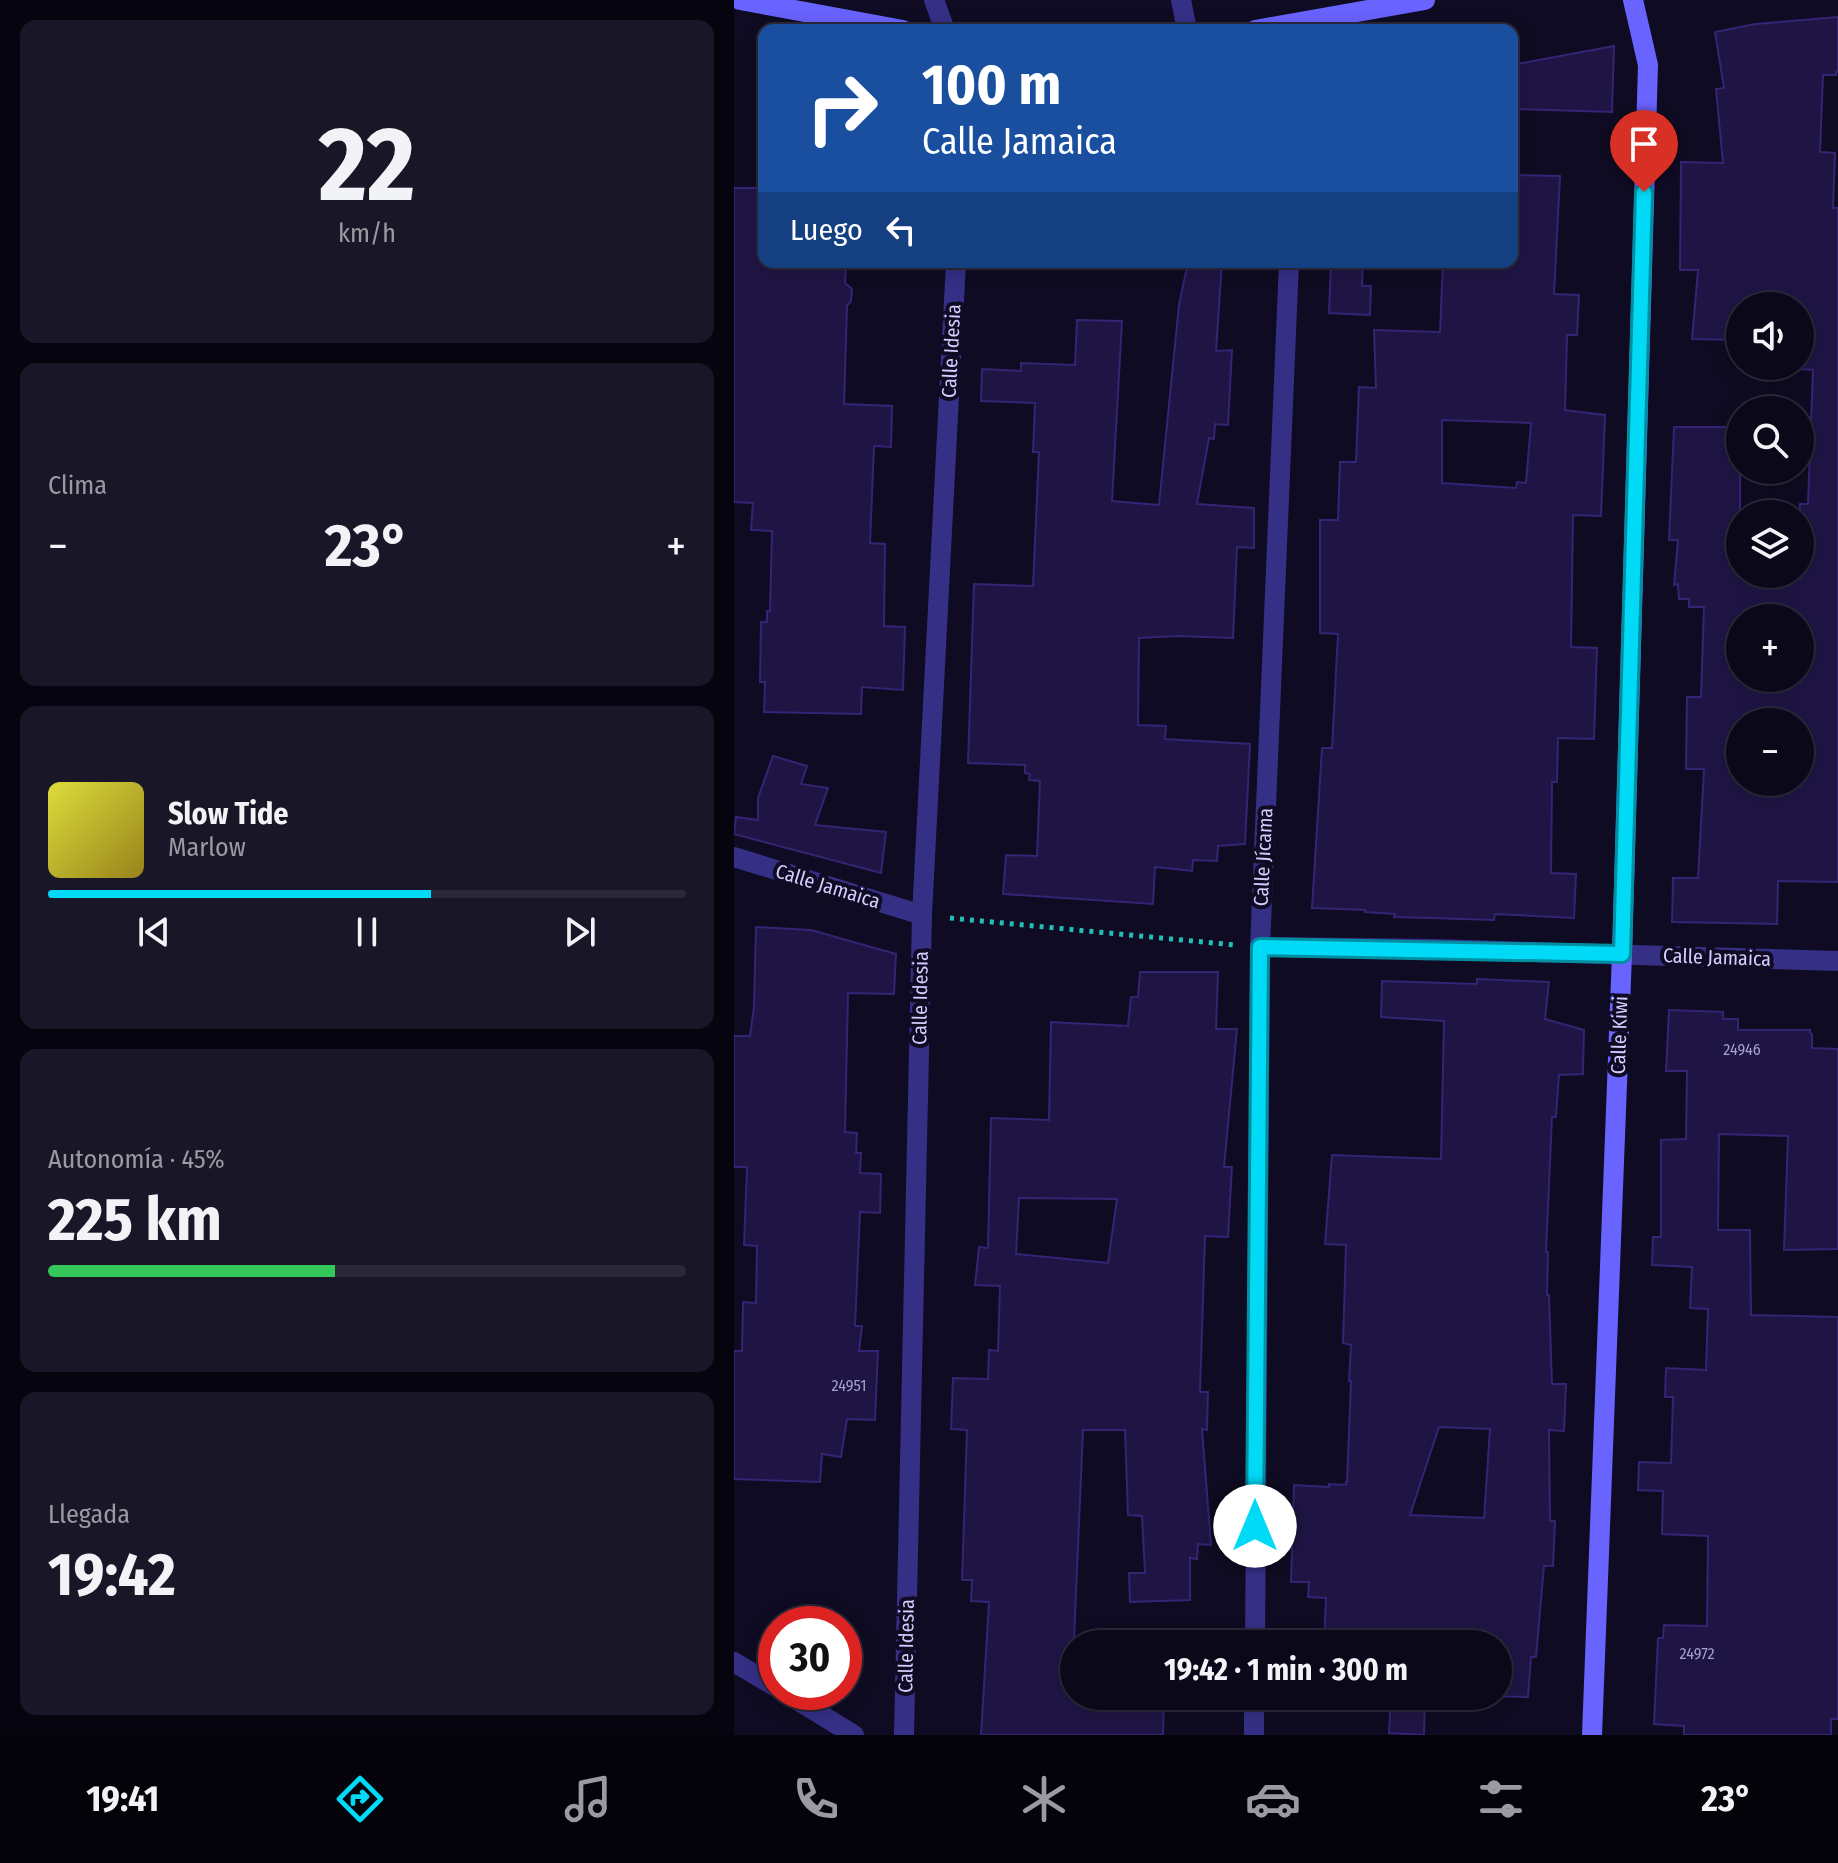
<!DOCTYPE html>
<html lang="es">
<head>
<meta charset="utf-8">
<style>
  :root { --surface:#0b081a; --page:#191627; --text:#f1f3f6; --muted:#9a9aa2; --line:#2b2939; --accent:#00daf7 }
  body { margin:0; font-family:"Fira Sans Condensed",sans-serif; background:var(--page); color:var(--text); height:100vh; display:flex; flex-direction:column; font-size:30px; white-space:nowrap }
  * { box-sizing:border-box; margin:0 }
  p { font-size:26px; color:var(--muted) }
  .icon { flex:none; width:44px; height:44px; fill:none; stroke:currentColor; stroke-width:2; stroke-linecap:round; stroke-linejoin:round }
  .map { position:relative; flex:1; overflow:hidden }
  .side { display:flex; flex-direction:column; gap:20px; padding:20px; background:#06040e; width:734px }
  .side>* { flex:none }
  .banner { position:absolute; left:24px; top:24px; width:760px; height:244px; border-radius:16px; box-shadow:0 4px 20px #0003,0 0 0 2px var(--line); background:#1a4fa0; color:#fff; overflow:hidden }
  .buttons { position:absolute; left:992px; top:292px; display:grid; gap:16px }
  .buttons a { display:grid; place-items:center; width:88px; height:88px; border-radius:50%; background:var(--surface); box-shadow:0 4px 20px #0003,0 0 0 2px var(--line); font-size:40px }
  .speed { position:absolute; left:24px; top:1606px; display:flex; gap:16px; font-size:40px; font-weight:700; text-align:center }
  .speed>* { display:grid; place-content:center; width:104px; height:104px; border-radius:50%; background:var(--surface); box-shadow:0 4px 20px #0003,0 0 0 2px var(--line); line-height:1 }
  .speed .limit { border:12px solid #d22; background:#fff; color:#111 }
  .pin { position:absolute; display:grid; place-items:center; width:68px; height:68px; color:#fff; margin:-82px -34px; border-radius:50% 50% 50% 0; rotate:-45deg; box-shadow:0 0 8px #0007 }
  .pin .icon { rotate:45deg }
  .me { position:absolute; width:88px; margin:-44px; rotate:0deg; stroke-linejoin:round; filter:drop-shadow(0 0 6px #0008) }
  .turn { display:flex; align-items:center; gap:28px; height:168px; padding:0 32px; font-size:36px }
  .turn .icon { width:104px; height:104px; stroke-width:2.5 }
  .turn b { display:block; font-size:56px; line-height:68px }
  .then { display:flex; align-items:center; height:76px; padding:0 32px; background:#0003; gap:16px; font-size:30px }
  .big { font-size:60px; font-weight:700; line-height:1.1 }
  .side .card { flex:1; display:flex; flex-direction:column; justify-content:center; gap:12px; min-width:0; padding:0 28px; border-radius:16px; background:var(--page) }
  .side .dial { align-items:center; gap:0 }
  .dial b { font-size:104px; line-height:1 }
  .song { display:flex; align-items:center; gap:24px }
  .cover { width:96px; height:96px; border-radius:12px; background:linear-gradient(135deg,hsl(60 70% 55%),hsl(50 70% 35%)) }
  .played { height:8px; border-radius:4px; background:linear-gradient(90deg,var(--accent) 60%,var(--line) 60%) }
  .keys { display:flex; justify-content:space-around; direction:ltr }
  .heat { display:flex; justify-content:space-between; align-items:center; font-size:44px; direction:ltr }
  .charge { height:12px; border-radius:6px; background:linear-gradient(90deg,#34c759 45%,var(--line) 0) }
  .trip { position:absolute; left:326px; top:1630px; width:452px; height:80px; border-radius:40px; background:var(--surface); box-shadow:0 4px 20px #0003,0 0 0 2px var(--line); font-weight:700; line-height:80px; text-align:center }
  .tab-bar { display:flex; height:128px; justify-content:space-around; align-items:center; background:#04030a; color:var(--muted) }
  .tab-bar .icon { width:56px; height:56px }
  .tab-bar .current { color:var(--accent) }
  .tab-bar b { font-size:36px; color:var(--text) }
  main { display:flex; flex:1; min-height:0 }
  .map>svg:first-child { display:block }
  .building { fill:#1f1545; stroke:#352474; stroke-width:2; fill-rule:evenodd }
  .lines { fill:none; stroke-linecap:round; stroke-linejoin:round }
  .path { stroke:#20bfb8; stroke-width:5; stroke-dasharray:4 6; stroke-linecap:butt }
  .lane { stroke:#353086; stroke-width:20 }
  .street { stroke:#353086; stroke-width:20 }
  .secondary { stroke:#6963ff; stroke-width:20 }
  .route-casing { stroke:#008ea1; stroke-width:20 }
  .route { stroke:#00daf7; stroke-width:14 }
  .labels { text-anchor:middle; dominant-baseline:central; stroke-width:8; stroke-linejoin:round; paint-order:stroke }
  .number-label { font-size:16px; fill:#a69ed0 }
  .street-label { font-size:20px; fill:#d3ccff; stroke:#0f0b22 }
</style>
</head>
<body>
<main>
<section class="side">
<div class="card dial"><b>22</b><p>km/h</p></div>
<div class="card"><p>Clima</p>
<div class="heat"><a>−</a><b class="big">23°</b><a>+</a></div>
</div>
<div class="card">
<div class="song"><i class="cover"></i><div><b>Slow Tide</b><p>Marlow</p></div></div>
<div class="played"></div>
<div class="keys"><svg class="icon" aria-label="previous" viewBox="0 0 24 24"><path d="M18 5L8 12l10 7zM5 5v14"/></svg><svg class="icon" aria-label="pause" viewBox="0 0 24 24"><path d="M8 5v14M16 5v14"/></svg><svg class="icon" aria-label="next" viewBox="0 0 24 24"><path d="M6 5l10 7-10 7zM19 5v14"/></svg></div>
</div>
<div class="card"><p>Autonomía · 45%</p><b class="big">225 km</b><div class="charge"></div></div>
<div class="card"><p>Llegada</p><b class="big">19:42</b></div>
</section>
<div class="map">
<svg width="1104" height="1735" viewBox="0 0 1104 1735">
  <rect width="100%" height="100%" fill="#0f0b22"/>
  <path class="building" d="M1104,17v55h-2v3h-13l-3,77 15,1 -2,55h5v674l-60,-1 -1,43 -105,-2 1,-44h25l6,-109h-18l1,-72h14l3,-90h-15v-8h-10l-1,-15 -4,1 4,-45h-9l5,-113h66v147h60v-70h8l5,-134 -13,-1v-63h-60v34l-48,-1 6,-69h-18l1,-108 42,1 -7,-74 8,-1 -9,-56 40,-8zM1006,618h60v60h-60zM1006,722h62l-2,60h-60z
    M880,46l-2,66 -100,-3v-44z
    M778,175l48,1 -6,118 25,1 -2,40h-10l-2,75 40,5 -4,101 -28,-1 -2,132 26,1 -3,91 -36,-1 -1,44h-5l-1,91 25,1 -2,44 -79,-4 -1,6 -64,-2 -36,-1 1,-3 -30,-2v-2l-53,-2 10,-160h10l6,-114 -18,-1v-113h18l2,-58h16l3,-75 17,1 -2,-58 66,2 3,-70h69zM708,420l89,3 -5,60 -9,-1 -1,6 -74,-5z
    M0,188h30v74h14v2l68,3 -1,16 7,6 -1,12 -4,5 -3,98 48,2 -1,41 -17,-1 -4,97 15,1 -1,82 21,1 -2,63 -41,-3 -1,27 -97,-2 1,-30h-5l1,-60h6v-11h3l2,-80 -21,-1 2,-27 -19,-1z
    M454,262h34l-6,89 16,-1 -4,75 -13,-1 -1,15 -5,-1 -12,66 57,4v40l-17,-1 -4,91 -56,-2 -38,2 -1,87 28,1 -1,13 85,5 -5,100 -27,2 -1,15 -24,-1 -1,11 -37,-4 -2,37 -150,-10 3,-39 31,1 3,-75 -11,-1 1,-6 -5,-1v-8l-57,-2 6,-179 59,2 6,-134h-6l2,-49 -54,-2 1,-32 39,2v-8l54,2 2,-45 45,1 -10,180 47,4 20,-200z
    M597,262h32l-1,24h9l-1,29 -41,-2z
    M39,756l34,10 -6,18 27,4 -13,37 71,7 -5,41 -147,-39 2,-17 22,3v-22z
    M22,927l55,3 85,24 -2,40 -46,-1 -3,139 12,1 -1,20h5l-1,20 21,1 -1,39 -20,-1 -5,114h7l-3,25h19l-3,69 -28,-1 -6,38 -19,-3 -2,28 -86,-3v-128h8l1,-49 13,1 1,-57 -13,-1 3,-78h-13v-131h16l4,-29z
    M406,972h78l-2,57h21l-13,138h8l-4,70 -23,-1 -5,156h8l-1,38 -5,-1 9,116 -13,-1 -1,15 -7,-1v42l-60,2 -1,-29h16l-3,-57 -14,-1 -3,-85h-42l-11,256 2,1v9h90l-1,39h-182l8,-133 -18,-1 1,-21h-10l5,-150 -16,-1 2,-51 35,1 1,-29 9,1 2,-65 -25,-1 4,-38 9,1 3,-130 58,2 2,-98 77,4 3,-29h7zM285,1198l98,1 -9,64 -92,-9z
    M743,979l72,3 -4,37 39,11 -1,44 -24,1 -3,42h-4l-6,135h2l-1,43h2l3,89h14l-2,47 -15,-1 1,91h5l-2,45h-9l-8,91h-5l-3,40 -44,-1h14v-52h-174l2,-46 -18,-1 1,-15h-18l3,-97 35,2v-3l17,1v-3h1l4,-101h-2l2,-36 -8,-2 3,-98 -21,-1 7,-89 109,4 3,-138 -63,-4 1,-36 95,3zM705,1427l51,2 -6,89 -74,-3z
    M935,1010l54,2v7h15v11h72v3l2,1v14l26,1v200l-54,1 4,-114 -69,-2 -1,96h32l1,85 87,2v402h-7v16h-147v-9l-30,-2 4,-86h5l1,-13 43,1 1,-90 -46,-2 1,-43 -25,-1 1,-28 32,1 2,-66h-8l1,-29 40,2 2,-61 -18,-1 2,-41 -40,-2 1,-28h8v-97l25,-1 1,-68h-21z
    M657,1696h34l-1,39 -35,-2z"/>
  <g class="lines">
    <path class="path" d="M216,918l285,27"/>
    <path class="lane" d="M200,0l11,30
      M447,0l6,30"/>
    <path class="street" d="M0,857l188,58
      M526,947l175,2 403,12
      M521,1644l5,-697 29,-685
      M0,1662l42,25
      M50,1692l70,43
      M170,1735l18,-820 34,-653
      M520,1735v-39"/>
    <path class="secondary" d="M6,0l163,30
      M521,30l170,-30
      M858,1735l30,-781 26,-889 -15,-65"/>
  </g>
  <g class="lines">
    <defs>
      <path id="route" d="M521,1526l5,-579 362,7 22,-762"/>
    </defs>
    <use href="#route" class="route-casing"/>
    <use href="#route" class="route"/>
  </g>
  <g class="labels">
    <g class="number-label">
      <text x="1008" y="1049">24946</text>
      <text x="115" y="1385">24951</text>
      <text x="963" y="1653">24972</text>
    </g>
    <g class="street-label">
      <text transform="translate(217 351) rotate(-87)">Calle Idesia</text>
      <text transform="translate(529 857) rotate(-87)">Calle Jícama</text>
      <text transform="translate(94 886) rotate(17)">Calle Jamaica</text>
      <text transform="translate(983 957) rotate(2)">Calle Jamaica</text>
      <text transform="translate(186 998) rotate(-89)">Calle Idesia</text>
      <text transform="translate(885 1035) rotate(-88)">Calle Kiwi</text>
      <text transform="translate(172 1646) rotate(-89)">Calle Idesia</text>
    </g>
  </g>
</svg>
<div class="buttons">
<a><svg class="icon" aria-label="sound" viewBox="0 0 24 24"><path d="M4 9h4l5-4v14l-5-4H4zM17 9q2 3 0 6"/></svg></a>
<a><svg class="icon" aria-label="search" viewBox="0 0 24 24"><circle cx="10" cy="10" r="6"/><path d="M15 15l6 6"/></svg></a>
<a><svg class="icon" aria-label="layers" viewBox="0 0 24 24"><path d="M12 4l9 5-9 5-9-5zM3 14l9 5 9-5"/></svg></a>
<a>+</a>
<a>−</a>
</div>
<div class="speed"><div class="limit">30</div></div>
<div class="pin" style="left:910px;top:192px;background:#d93025"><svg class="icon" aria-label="arrive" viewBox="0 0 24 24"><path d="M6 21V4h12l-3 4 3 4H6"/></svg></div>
<svg class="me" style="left:521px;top:1526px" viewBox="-20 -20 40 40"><circle r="19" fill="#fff"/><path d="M0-13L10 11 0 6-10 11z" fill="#00daf7"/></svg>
<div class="trip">19:42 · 1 min · 300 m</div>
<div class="banner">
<div class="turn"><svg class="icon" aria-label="right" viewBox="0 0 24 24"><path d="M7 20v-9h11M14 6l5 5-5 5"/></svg><div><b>100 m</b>Calle Jamaica</div></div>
<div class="then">Luego<svg class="icon" aria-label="left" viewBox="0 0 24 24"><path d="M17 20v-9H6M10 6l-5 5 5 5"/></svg></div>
</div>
</div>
</main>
<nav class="tab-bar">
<b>19:41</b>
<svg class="icon current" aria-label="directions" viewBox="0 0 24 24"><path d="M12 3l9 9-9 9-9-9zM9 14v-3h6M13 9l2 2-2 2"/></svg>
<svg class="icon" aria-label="music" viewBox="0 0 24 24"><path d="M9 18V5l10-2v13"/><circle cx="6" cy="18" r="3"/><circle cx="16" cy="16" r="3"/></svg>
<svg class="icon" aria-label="phone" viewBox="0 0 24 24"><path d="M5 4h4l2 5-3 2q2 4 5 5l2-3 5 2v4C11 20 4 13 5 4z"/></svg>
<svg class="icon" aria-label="climate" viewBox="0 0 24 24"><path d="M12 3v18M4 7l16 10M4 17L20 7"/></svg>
<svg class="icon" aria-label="car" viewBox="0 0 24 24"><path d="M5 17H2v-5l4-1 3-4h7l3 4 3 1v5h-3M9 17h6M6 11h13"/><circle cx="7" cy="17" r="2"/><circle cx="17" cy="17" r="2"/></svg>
<svg class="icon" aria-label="filters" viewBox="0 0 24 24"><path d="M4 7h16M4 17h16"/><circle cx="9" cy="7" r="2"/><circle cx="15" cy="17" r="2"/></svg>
<b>23°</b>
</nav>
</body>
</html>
